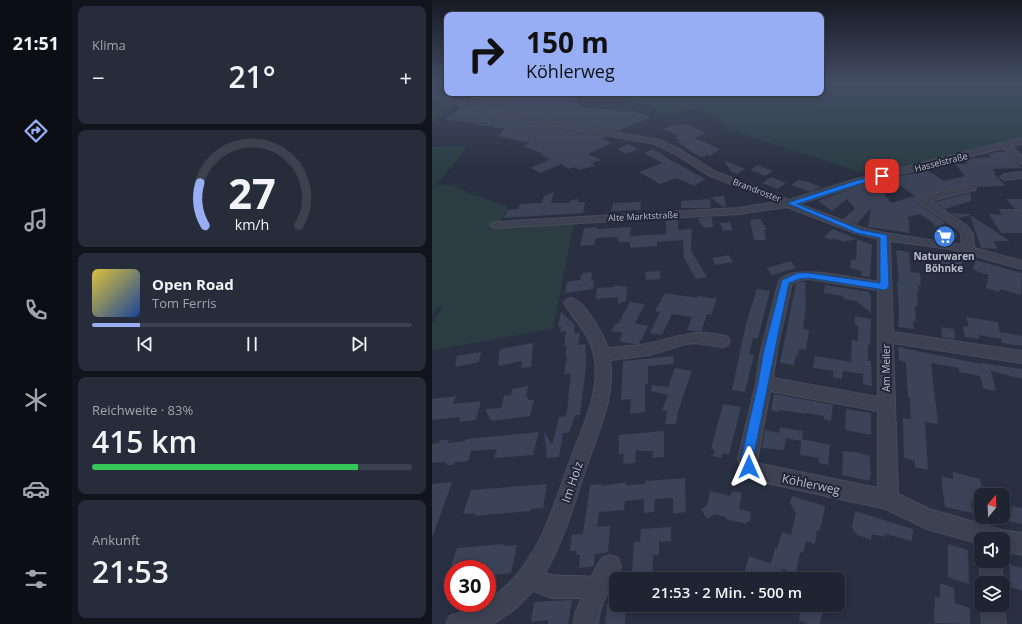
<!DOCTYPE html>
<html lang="de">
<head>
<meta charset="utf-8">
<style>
  :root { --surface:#1f2432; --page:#272c3a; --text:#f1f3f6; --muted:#a1a4ac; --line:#3c414d; --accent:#97adf4 }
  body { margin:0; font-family:"Open Sans",sans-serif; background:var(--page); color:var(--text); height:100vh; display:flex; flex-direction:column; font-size:15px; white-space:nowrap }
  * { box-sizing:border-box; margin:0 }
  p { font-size:13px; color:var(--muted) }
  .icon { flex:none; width:22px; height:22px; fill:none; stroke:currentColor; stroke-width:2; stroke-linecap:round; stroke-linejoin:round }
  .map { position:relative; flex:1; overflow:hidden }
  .panel { display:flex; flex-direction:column; gap:6px; padding:6px; background:#11141c; width:360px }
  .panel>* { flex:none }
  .top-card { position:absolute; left:12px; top:12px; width:380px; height:84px; border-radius:8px; box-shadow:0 2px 10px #0003,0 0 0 1px var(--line); background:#97adf4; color:#111; overflow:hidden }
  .needle { width:26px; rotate:19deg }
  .tools { position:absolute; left:542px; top:488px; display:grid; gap:8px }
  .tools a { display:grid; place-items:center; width:36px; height:36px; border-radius:8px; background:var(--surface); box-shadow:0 2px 10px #0003,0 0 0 1px var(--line); font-size:20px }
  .speed { position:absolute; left:12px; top:560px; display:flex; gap:8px; font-size:20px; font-weight:700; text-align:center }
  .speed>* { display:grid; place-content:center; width:52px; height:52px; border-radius:50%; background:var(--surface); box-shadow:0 2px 10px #0003,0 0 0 1px var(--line); line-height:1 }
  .speed .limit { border:6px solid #d22; background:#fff; color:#111 }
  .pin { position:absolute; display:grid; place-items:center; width:34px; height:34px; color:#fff; margin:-17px; border-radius:8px; box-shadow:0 2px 6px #0006 }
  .me { position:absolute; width:44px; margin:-22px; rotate:0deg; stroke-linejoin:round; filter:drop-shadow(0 0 3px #0008) }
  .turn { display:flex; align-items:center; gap:14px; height:84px; padding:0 16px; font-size:18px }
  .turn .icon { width:52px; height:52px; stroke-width:2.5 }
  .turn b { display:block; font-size:28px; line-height:34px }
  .big { font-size:30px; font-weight:600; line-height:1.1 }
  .panel .card { flex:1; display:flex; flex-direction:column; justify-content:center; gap:6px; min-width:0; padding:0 14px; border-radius:8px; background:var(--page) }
  .panel .dial { align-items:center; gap:0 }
  .dial svg { height:104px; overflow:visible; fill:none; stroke:var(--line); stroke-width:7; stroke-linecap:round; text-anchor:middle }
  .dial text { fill:var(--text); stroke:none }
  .song { display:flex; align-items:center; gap:12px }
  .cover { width:48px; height:48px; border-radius:6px; background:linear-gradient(135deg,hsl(50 70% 55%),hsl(220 70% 35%)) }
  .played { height:4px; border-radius:2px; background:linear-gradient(90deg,var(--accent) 15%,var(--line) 15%) }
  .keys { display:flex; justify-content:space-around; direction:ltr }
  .heat { display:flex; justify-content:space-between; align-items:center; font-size:22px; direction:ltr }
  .charge { height:6px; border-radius:3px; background:linear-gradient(90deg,#34c759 83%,var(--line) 0) }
  .trip { position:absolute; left:177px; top:572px; width:236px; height:40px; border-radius:8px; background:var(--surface); box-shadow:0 2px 10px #0003,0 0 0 1px var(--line); font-weight:600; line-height:40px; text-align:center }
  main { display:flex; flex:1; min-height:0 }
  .dock { display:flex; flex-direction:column; width:72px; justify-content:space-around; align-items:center; background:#0c0e14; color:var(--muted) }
  .dock .icon { width:28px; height:28px }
  .dock .on { color:var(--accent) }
  .dock b { font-size:18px; color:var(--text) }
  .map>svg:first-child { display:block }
  .green { fill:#2b3d43 }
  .building { fill:#3b4358; fill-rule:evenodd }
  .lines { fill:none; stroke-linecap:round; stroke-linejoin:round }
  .minor-casing { stroke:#474b5b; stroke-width:2 }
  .minor { fill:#3d4252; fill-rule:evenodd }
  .route { fill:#1a73e8; stroke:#114b97 }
  .labels { text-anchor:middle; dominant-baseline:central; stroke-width:4; stroke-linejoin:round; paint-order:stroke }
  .far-street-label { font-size:9px; fill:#babecc; stroke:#212738 }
  .poi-label { font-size:10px; font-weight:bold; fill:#babecc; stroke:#212738 }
  .street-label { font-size:10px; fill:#babecc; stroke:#212738 }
  .near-street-label { font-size:12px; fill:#babecc; stroke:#212738 }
</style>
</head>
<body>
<main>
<nav class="dock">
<b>21:51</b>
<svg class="icon on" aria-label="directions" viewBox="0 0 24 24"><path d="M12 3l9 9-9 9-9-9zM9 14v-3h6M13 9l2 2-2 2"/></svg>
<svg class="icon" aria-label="music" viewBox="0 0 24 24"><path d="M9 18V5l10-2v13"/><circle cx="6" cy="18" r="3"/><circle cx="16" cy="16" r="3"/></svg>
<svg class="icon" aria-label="phone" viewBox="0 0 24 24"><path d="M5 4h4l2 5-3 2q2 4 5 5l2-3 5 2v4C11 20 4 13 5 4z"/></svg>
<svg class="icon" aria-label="climate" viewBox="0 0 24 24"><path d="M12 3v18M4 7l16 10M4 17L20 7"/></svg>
<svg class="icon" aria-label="car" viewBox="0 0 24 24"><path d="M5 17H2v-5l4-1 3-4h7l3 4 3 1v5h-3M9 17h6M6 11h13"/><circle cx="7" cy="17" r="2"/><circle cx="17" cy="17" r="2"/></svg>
<svg class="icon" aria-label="filters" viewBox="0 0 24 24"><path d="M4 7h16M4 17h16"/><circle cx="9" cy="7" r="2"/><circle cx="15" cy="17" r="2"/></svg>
</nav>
<section class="panel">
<div class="card"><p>Klima</p>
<div class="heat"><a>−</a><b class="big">21°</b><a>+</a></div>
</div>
<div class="card dial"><svg viewBox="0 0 100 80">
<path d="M14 69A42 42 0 1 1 86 69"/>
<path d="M14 69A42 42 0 0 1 10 36" stroke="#97adf4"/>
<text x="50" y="56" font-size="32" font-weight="700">27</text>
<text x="50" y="72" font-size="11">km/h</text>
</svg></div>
<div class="card">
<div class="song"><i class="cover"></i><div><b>Open Road</b><p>Tom Ferris</p></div></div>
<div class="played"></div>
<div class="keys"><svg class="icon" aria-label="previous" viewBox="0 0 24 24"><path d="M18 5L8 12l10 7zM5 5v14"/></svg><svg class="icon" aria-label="pause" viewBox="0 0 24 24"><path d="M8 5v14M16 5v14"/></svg><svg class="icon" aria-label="next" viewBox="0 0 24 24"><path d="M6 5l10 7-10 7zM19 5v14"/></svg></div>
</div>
<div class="card"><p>Reichweite · 83%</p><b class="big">415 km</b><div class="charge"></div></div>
<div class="card"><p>Ankunft</p><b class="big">21:53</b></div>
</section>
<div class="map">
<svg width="590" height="624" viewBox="0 0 590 624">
  <rect width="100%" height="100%" fill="#293042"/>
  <path class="green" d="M389,83h201v57l-149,36 -149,-48 3,-2 -8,-4 1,-2 -22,-13 -36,8 -13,-11 -15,1 -9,-9 9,-3h187z
    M10,101l14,4 -24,19v-15z
    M35,146l-12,17 -20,22h22l-3,2 54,20 -10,19 76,-3 -21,106 -121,21v-26l11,-18h-5l-6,10v-169z"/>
  <path class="building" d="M45,93h23l-4,2 25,2h54l7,10 48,5 4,-1 17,6 -32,14 -108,-18 -44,-12z
    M29,107l50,12 96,18 -5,2 10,4 -24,11 13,6 -9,3 3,3 -16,4 -4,-3 -6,2 -8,-5 -20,9 -11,-5 20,-9 -9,-4 2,-1 -20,-8 7,-3 -32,-7 7,-8h-12l2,-2h-19l2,-3 -33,-3z
    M246,124l3,2 5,-2 19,9 -11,5 26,11 -10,7 -2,-1 -6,2 -7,-3 -18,-12 4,-1 -7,-3 4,-2 -15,-7z
    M196,144l10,5 -12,5 -9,-5z
    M221,149l22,14h2l28,16 -10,7 -19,-8 -16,6 -21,-12 23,-9 -18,-10z
    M565,152h8l17,16 -30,1 4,4h-3l13,13 -29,1 -6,-3 -52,12 -2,4 3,5 26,18 -11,4 -1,-3 -14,-10 -12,3 2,16 -42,-6 3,-19 -14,16 -14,-5 12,-10 -8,-10 -15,12 -14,-10 43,-16 66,-15 17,11 21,-5 -10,-12h12l-3,-5 27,-2 -3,-3zM447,186h22l14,10 -24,7z
    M292,160l21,9 -8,5 -7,-3z
    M326,165l4,2 11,4 -8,5 -15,-6z
    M339,177l15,6 -8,6 -16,-6z
    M366,180l10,2 13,5 -11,5 -19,-7z
    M122,192l-3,11h19l1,-3 8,-1 -1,3h7l-2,11 -79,5 4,-8 10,-1 2,-5 22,-1 2,-7z
    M539,193v8l-26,8 -11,-7z
    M292,196l2,11h-3l-13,-10z
    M278,199l1,9h-30v-7z
    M574,199h16v9h-8z
    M209,202l-1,8 -29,1 2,-8z
    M566,209h15l-1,2 1,4 9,1v17h-21l-12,-19 13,1z
    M519,213l19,1v1l40,26h-16l3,8 -16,-1 -11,-33 -11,3z
    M280,217l1,10 -8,1 -5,-5 -2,-5z
    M246,219v11l14,-1 -1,21 16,27 -11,2 -12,-21 -1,-18 -26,2v4l-27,2v-12l36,-2v-13z
    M328,219l7,11h-3l2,10h-12l-4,-20z
    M298,222l3,8 -10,1 -3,-8z
    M165,227v2l34,-2 -1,15h-11l-2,-5 -21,1 -2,7 -14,1 4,-18z
    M401,229l39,16 -2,32 -9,-1v-5l-11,-3 1,-9 5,1 1,-21 -13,3 -10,-4 -3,2 -7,-3z
    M511,230l14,3 -1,7 -13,-2z
    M464,250l13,2 2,20 9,1 1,13 -3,-1 1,7h-2l1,14h-3l1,16 -3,-1 1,8 -16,-2 1,-15 -2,-31 2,1z
    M505,252l25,5v6l-7,4 -18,-4z
    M297,255l4,7 -18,3 -3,-7z
    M543,260l47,13 -1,22 -21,-6 -1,3 -13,-4 3,-13 -16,-5z
    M359,261l5,7 -24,7 -5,-7z
    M228,271v8l-14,1 -1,-8z
    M160,272l-1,9 3,-1 -1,9 -28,4 2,-11 13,-2 2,-7z
    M368,282h5l1,24 -3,23 6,1 -3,20 -7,-1 -1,6h-2l-2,10 -14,-2 16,-80z
    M182,285l13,2 -1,14 -8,3v-7l-22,2 1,-11 17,-1z
    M393,285l44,7v3h2v18l-15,-12 -12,-2 -1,-3 -19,-3z
    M325,289l13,2 -12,47h-5l-4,16 5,1 -9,37 -13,-2 14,-66z
    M233,293l32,5 1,-2 19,3 -6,16 -4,-1 -6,18 -14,-2 5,-13 -20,-3 -10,21 -12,-2 10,-21 -5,-1z
    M198,302l15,2 -10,19 13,3 -9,18h-5l-15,-3 4,-8 -12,-2 5,-8 2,1z
    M129,312l14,13 -1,8h6l-2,12 8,-1 -1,9h1v13l-6,49h-5l-6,18h-6l-4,24 -12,1 -3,-27 8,14 7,-28 7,-1 3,-19 -1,1 3,-25 -7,1 3,-18h-2l2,-10h-3l2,-15 -6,1 1,-6 -3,1z
    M423,316l16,3 -1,26h-2v16h3l1,25 -7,-1 -2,-2v-9l-20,-3 -1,8 -9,-2 1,-6 -21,-3 2,-12 36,6 1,-22 6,1v-15l-3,-1z
    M534,317l32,5 3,17 -22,-4v4l-14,-2 -2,-11 6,1z
    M509,327l13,2 1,10 -13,-2z
    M568,332l22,4v10l-20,-3z
    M101,343l-2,24 -10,1 1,-7 -24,5 2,-17z
    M466,347l83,17 1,-1 40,6v10l-31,-8 5,20 -11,-2 -2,-2 -3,-11 -21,-4v-4l-28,-5 7,61 -13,-2 3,48 -13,-3v-6l-11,-3 -1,-40 8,1 -1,-10v-11h-2l-2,-36 -7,-2z
    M49,352l-2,10 -24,5 2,-11z
    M241,356l1,8 -26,2v18h-3v28l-15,2 1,-15 -10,1 2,-39z
    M243,368l17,3 -14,40 -2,13h-11l2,-13 -5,-1 6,-15 -17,-4 1,-6 16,2z
    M96,386l-2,12 3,-1 -1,3h6l-4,16 -39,5 -6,-12 16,-1 3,-12 7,-1 1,-6z
    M342,394l59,11 -2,16 -7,-2v-3l-18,-3v1l-26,-4 -1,2 -8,-2z
    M24,396l-3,8 28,-3 -5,19 -17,2 1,-5 -28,3v-21z
    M291,404l18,3 -12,48 -7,-2 -1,5 -8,-2 2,-6 -4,-1z
    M414,409l25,4v22l-26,-5z
    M348,427l23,4 -1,8 28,6 -2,20 -9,-2v-5l-19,-3 1,-14 -15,-3 -2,12 -22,-2 3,-18 14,3z
    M232,431v26l-12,1 1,-7h-11l-6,-1 -1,13 -12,1 1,-10h-5v-19z
    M107,432l-6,23 -39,3 3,-9 -26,2 -3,10 -12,1 -4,3h-5l-2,-3 -13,1v-19l7,-1 1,-3h9l-1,3 17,-2 1,-2z
    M411,451l12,1 15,4v14l2,3 -2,1v7l-28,-6z
    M521,472l27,7 3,15 -7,-1 2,11 -7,-2 2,11 -28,-6 -4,-31 12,3z
    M253,478l1,34 -13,2v-16l-18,1 -1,13 -10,1v-14l-19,2 -1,9 -25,2 -2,15 13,-1 -2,26 -13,2 -1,12 -15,2 1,-13h-4l1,-4h-7l2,-16 11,-1 7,-49 12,-1v2l24,-4v3l19,-1v-3z
    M20,482l-19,54 -1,-1v-51z
    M115,484l-4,24 -12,1 -1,2 -56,5 1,-3 -12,1 8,-24z
    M278,491l20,5 2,-5 10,2 -3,16 12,3 -1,10h-4v2l-20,-5v-2l-11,-3 -8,5 -6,-10 6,-3z
    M360,496l33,10 -5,25 -3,-1 -2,14 -9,-3 -3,12 -3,-1 -4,21 -14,-4 -2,10h-33l-4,-1 6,-22 22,8 4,-16 2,1 5,-17 9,3 5,-22 -6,-10z
    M579,506l11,2v16l-16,-3 -2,-12 8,2z
    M423,511l58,18 -1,12 -27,-7v3l-13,-3 -1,6 -14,-5 -5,-7z
    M239,527v14l-12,1v13h-6l-1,24h-35l2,-6 13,-1 2,-30h6l1,-13z
    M73,544l-1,2 13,-1 -6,28 -24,3v-7h-37l7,-21z
    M516,544l20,6 1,34 -21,-7z
    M577,564l13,4v23l-11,-4z
    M508,583l14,5 1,15 15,5v16l-36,-1 1,-27 5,2z
    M140,600l-4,24h-20v-4l-17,2 3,-20z
    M184,603v2h10l-1,19h-20l2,-20z
    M370,605h22l-4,19h-12l-9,-4z"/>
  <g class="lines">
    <defs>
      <path id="minor" d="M0,94l79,20 149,26 21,10 33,21 75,29 64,-20 169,-42v6l-11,2 11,10v8l-3,-1 -16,-15 -142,36 -62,20 64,24 21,5 78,12 -1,-11 -3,-5 -37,-25 -3,-5 1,-2 52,-12 5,3 -1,2 -45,11 36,24 7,9 1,14 48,13v8l-72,-20 -60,-8 3,91 129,19v12l-129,-20 5,151 31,15 73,21 20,3v22l-19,-4v-12h-22v5l-54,-15 -41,-20 -129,-28 -15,-8 -4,-14 18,-76 5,-33 18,-69c13,-19 79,-2 99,1v-43l-23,-6 -68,-26 -49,7 -242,14 -4,-1 -2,-2 2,-2 4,-1 242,-14 38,-6 -68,-27 -33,-21 -20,-10 -144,-26 -79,-20zM377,279l69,11v107l-105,-19 4,-28 15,-67 8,-3zM338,391l108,20v77l-117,-24 -4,-2z
        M590,172v6l-17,2 -5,-3 5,-3z
        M590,209v6l-8,-1 -1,-2 1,-2z
        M139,298c15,4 32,37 37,50 14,-1 29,-2 43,-5 29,-7 47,-15 77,-6l2,4 -2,4 -5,2 -28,-4 -10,1 -35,11 -40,5c6,37 -13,74 -24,108 -12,36 -22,72 -41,105 14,6 31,1 46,4l11,-19 8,-3 8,3 3,8c-8,20 -22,36 -23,58h-24l1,-11 7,-15h-30l-19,-7 -18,18 -22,15h-47l4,-8 23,-7 14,-6v-2c17,-11 31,-25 42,-43 18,-27 27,-59 38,-89 12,-35 35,-75 27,-114 -4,-21 -19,-34 -30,-52l2,-3z
        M549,557v4h20l2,22h-22l-2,-22z
        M571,601l3,23h-24l-1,-19h22z"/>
    </defs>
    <use href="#minor" class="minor-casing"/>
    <use href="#minor" class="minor"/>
  </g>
  <linearGradient id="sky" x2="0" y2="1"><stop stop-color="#171a24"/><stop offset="0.49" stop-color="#434e65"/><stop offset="1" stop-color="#434e65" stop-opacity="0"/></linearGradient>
  <rect width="590" height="170" fill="url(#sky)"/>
  <path class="route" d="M450,174l4,2 -1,2 -26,6 -62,20 64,26 26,5 2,52 -4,3 -76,-12 -10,1 -10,4c-13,59 -24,118 -36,176l2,8 -1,4 -5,2 -4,-2 -4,-12 17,-76 6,-33 18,-70 16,-7h11l71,10v-45l-23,-5 -70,-30 68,-22z"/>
  <defs>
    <symbol id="supermarket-disc" viewBox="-11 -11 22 22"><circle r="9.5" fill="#3f7fe0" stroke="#212738"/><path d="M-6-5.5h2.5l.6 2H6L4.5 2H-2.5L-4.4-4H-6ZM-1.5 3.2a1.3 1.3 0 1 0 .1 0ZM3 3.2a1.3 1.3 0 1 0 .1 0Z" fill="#fff"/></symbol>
  </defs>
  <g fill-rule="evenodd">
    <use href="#supermarket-disc" x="500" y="224" width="25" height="25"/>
  </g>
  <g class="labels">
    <g class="far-street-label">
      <text transform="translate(509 162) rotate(-14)">Hasselstraße</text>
      <text transform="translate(325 190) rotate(21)">Brandroster</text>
      <text transform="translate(211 216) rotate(-3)">Alte Marktstraße</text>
    </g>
    <g class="poi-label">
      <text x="512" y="256">Naturwaren<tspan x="512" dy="12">Böhnke</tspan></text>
    </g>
    <g class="street-label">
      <text transform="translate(454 368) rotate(-90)">Am Meiler</text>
    </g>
    <g class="near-street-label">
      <text transform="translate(140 482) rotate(-71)">Im Holz</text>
      <text transform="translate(379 484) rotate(12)">Köhlerweg</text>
    </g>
  </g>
</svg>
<div class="tools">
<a><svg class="needle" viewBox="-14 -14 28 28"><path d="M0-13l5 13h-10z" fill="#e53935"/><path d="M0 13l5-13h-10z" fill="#a1a4ac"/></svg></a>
<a><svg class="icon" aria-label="sound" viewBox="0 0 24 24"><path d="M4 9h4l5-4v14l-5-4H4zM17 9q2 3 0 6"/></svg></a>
<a><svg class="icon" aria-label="layers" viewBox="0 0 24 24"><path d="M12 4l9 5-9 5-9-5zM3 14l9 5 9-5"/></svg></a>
</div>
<div class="speed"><div class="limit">30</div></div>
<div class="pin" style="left:450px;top:176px;background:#d93025"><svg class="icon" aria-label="arrive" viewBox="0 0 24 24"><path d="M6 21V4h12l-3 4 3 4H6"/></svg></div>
<svg class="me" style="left:317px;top:467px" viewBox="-20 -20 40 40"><path d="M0-17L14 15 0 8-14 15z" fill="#1a73e8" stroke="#fff" stroke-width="4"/></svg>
<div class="trip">21:53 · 2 Min. · 500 m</div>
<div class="top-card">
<div class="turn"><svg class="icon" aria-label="right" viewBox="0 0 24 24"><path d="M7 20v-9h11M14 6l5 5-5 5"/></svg><div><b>150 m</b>Köhlerweg</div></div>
</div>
</div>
</main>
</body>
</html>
